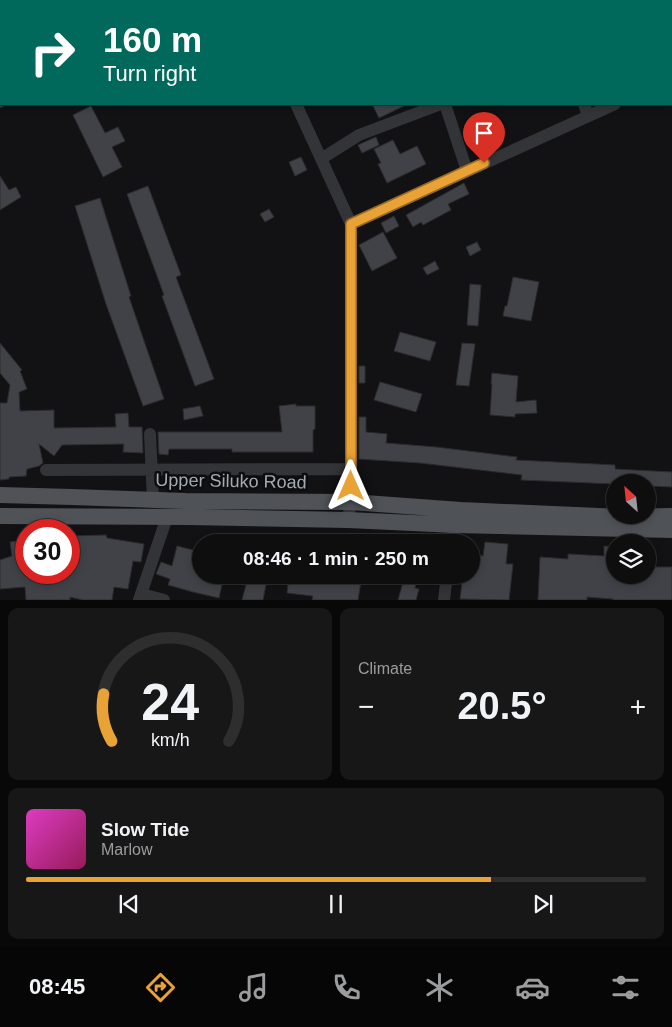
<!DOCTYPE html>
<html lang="en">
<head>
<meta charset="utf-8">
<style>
  :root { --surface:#0e0e0f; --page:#171718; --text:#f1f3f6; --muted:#9b9c9e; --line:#2e2e2f; --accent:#e9a235 }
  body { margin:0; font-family:Helvetica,sans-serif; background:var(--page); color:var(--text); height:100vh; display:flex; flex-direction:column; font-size:19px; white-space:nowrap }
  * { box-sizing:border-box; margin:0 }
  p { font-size:16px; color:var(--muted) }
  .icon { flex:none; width:28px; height:28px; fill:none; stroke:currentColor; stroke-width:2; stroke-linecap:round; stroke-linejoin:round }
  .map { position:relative; height:600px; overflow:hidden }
  .drawer { display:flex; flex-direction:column; gap:8px; padding:8px; background:#080808; flex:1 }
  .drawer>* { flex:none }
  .hud { position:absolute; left:0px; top:0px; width:672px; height:105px; box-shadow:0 2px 8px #0003,0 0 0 1px var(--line); background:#00695c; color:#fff; overflow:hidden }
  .needle { width:32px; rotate:333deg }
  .tools { position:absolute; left:606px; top:474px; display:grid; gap:10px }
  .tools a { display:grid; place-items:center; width:50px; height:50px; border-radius:50%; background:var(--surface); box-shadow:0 2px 8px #0003,0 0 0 1px var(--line); font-size:25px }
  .speed { position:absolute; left:15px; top:519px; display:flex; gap:10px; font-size:25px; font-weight:700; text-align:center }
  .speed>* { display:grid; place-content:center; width:65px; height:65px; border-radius:50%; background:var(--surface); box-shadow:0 2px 8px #0003,0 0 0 1px var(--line); line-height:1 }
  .speed .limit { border:8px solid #d22; background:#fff; color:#111 }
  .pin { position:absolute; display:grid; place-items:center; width:42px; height:42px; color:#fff; margin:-51px -21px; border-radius:50% 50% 50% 0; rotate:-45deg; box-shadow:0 0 5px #0007 }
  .pin .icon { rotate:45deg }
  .me { position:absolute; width:55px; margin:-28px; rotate:0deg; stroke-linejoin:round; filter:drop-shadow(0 0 4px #0008) }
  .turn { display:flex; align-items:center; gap:18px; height:105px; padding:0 20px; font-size:22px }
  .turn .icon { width:65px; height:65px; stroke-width:2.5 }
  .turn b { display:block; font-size:35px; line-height:42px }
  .big { font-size:38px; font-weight:600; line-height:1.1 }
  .drawer .widget { flex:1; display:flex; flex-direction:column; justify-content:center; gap:8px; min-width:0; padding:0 18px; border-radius:10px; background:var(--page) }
  .drawer .dial { align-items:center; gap:0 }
  .dial svg { height:130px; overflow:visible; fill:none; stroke:var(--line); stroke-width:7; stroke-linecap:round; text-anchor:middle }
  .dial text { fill:var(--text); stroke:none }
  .song { display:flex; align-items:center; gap:15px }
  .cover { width:60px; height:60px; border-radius:8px; background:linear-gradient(135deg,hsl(310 70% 55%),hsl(330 70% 35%)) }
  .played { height:5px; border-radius:2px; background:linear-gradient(90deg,var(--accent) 75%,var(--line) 75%) }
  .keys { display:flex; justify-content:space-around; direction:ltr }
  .heat { display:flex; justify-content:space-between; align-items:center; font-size:28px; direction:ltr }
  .drawer .tiles { flex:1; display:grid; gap:8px; grid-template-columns:1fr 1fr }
  .widget:last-child { grid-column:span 2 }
  .trip { position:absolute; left:192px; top:534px; width:288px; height:50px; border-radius:25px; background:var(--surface); box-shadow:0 2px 8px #0003,0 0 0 1px var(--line); font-weight:600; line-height:50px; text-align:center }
  .tabs { display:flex; height:80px; justify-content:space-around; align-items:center; background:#060606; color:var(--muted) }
  .tabs .icon { width:35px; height:35px }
  .tabs .active { color:var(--accent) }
  .tabs b { font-size:22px; color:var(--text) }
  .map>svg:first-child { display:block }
  .building { fill:#414247; stroke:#2c2c30 }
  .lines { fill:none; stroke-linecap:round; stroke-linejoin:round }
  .minor { stroke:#333438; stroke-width:12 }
  .major { stroke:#4f5257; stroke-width:16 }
  .route-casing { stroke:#976922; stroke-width:12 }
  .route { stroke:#e9a235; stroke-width:9 }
  .labels { text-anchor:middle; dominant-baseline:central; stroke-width:5; stroke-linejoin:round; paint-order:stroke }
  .street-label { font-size:18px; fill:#a4aab4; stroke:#0d0d0f }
</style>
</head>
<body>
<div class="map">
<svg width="672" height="600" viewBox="0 0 672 600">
  <rect width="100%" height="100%" fill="#121214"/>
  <path class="building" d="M372,104h36l-29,14z
    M91,106l14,27 13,-6 7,14 -13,6 10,20 -19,10 -30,-62z
    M376,137l3,8 -17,8 -4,-8z
    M393,140l7,14 17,-8 9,18 -39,19 -9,-19 3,-1 -7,-14z
    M301,157l6,13 -12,6 -6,-14z
    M0,176l9,14 7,-3 5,10 -21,13z
    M464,183l5,11 -21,10 3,6 -28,15 -2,-3 -8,5 -7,-12z
    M148,186l33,89 -5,2 38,102 -19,7 -33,-90 2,-1 -37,-101z
    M100,198l31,98 -2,1 35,102 -21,7 -37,-102 -31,-98z
    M269,209l5,8 -9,5 -5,-8z
    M394,216l5,10 -13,7 -5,-10z
    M383,232l14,26 -25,13 -13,-26z
    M477,242l4,8 -11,6 -4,-9z
    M435,261l4,8 -12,6 -4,-7z
    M513,277l26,5 -8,39 -28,-5 2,-10h2z
    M470,284l11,1 -3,41 -11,-1z
    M400,332l36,10 -6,19 -36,-10z
    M0,343l22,27 -2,1 7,18 -8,3 1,19 34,-1v18l62,-1 -1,-13 13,-1 1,14h13l1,26 -20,-1 1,-8 -62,1 -8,11 -15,-12 4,19 -4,3 -12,3 -1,7 -17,1v2l-9,1v-77h7l3,-18 -10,-12z
    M462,343l13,1 -6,42 -13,-1z
    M359,366h6v17h-6z
    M492,373l26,3 -2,26 20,-2 1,13 -22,1v3l-25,-2 2,-31h-1z
    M380,382l42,12 -6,18 -42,-12z
    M296,404v2h19v23l-2,1v22h-81v-3h-63l-1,6 -9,-1 -1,-22h124l-3,-26z
    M200,406l3,10 -19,4 -1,-11z
    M359,417h7v15l21,2 -1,9 50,4 81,10 -1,3 99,5v4l57,3v15l-24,-1v-4h-33v2l-94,-4 1,-5 -102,-12 -61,-4z
    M106,535l1,3 37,6 -3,18 -8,-1 -5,28 -14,-2 -2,13h-29l-13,-3v3h-44l-1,-13 -25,2v-29l12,-4 -2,-14 16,-2v32h43v-36z
    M485,542l23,2 -2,20h7l-4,36 -49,-1 3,-24h8v-20l12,1z
    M177,546l24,6 -5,20 5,2v1h23l-5,23 -26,-6 -25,-7 2,-6 -14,-5 5,-12 11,4z
    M604,546l11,1 -3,28h36v-25h5l2,17h17v33h-59v-1l-26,-2v3h-49l2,-43 28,2v-5l36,2z
    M246,575h22l-5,25h-21l4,-15h-2z
    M289,575h43l11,2v-2h19l-4,25h-46l1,-4 -26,-3z
    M405,575h12l-2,13 4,1 -3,11h-18z"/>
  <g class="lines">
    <path class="minor" d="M411,0l1,1
      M550,0l1,1
      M360,1l2,-1
      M671,78h1
      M0,102l1,-1
      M296,104l55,120v278l-3,18
      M445,104l22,67
      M584,104l4,12
      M321,159l38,-24 82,-31
      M351,224l264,-120
      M150,434l3,66
      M46,470l305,-1
      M452,542l3,-17
      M142,594l22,6
      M139,600l28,-83
      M444,600l3,-25"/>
    <path class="major" d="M0,495l72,2 114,4 165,1 110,8 160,7 51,-1
      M0,516l188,1 160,3 107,5 217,5"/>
  </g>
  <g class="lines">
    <defs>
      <path id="route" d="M351,486v-262l133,-61"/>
    </defs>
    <use href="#route" class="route-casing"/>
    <use href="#route" class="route"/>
  </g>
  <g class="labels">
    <g class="street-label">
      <text transform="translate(231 481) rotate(1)">Upper Siluko Road</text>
    </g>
  </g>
</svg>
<div class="tools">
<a><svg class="needle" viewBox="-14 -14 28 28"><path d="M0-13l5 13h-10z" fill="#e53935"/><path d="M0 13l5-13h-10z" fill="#9b9c9e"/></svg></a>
<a><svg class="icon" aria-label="layers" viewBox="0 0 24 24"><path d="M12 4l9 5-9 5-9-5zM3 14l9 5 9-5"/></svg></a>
</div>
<div class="speed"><div class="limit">30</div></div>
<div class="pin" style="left:484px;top:163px;background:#d93025"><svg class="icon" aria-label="arrive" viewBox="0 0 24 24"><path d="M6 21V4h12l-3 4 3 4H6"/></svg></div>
<svg class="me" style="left:351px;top:486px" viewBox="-20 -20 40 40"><path d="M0-17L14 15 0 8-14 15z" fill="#e9a235" stroke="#fff" stroke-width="4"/></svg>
<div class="trip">08:46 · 1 min · 250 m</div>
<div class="hud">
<div class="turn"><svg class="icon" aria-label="right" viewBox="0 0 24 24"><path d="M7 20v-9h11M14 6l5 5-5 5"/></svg><div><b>160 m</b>Turn right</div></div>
</div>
</div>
<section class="drawer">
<div class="tiles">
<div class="widget dial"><svg viewBox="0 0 100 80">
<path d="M14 69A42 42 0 1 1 86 69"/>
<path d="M14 69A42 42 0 0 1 9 40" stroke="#e9a235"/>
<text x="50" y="56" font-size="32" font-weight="700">24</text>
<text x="50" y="72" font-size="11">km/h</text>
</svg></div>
<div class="widget"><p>Climate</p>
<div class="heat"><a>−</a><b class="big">20.5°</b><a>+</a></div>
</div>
<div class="widget">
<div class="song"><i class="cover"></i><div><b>Slow Tide</b><p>Marlow</p></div></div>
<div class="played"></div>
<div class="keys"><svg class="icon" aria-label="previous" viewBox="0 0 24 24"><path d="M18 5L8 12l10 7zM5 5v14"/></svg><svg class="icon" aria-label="pause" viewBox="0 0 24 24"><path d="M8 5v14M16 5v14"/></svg><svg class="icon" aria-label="next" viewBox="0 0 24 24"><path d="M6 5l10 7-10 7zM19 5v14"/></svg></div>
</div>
</div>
</section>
<nav class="tabs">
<b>08:45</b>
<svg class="icon active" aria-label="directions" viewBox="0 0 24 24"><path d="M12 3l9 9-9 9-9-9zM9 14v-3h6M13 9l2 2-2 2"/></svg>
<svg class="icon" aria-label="music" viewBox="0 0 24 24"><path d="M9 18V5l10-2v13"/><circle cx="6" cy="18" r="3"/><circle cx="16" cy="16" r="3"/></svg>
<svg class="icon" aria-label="phone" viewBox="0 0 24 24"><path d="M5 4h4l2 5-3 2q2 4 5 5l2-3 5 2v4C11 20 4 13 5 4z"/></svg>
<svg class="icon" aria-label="climate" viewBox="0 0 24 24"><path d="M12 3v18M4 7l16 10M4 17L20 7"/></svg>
<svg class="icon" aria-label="car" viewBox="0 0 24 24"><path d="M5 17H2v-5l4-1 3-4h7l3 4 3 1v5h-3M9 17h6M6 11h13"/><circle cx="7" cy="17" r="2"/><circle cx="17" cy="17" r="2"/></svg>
<svg class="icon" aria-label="filters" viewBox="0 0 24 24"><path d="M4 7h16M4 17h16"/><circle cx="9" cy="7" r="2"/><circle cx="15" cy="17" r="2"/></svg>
</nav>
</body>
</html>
